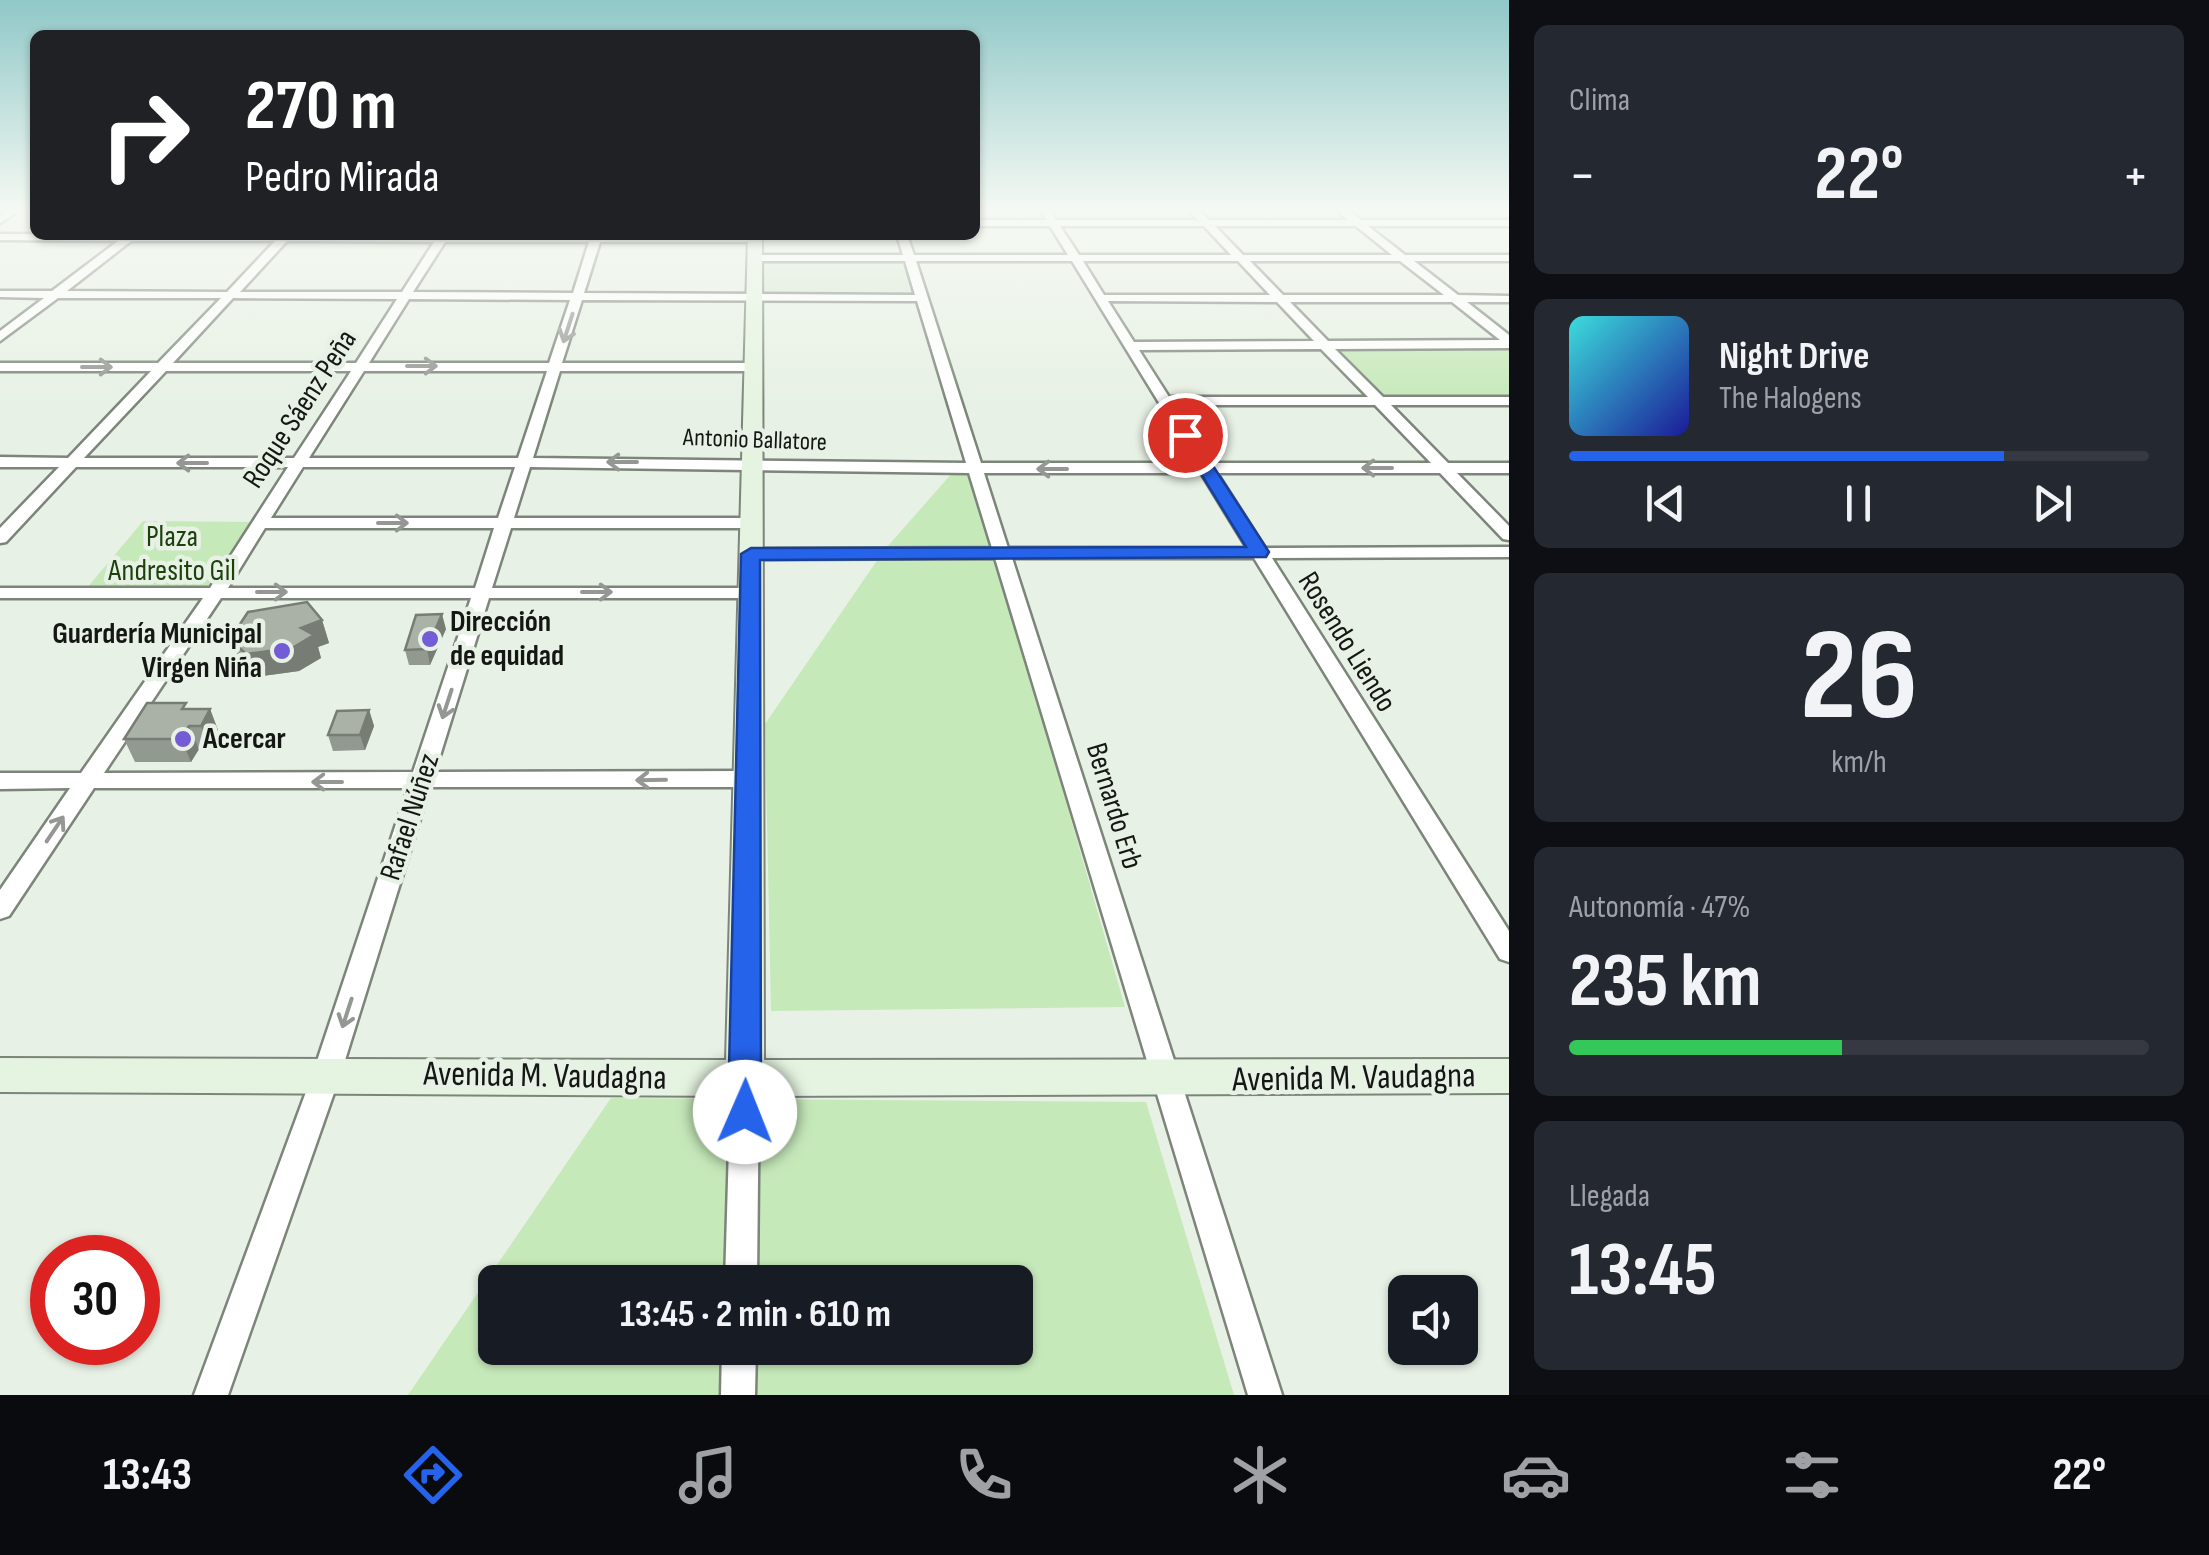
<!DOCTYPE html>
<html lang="es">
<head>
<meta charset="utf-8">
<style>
  :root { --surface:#171b24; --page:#242831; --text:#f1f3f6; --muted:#9ea1a6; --line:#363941; --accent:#2563eb }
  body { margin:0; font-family:"Sofia Sans Condensed",sans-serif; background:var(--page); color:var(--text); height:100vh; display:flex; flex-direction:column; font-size:38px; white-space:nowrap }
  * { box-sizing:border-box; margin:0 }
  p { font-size:32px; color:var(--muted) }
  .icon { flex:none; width:55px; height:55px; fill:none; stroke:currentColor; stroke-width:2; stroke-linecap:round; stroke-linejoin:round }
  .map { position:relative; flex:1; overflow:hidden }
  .panel { display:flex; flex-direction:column; gap:25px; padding:25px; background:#0d0f14; width:700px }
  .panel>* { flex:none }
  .banner { position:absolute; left:30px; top:30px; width:950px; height:210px; border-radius:15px; box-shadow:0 2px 8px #0004; background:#202124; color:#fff; overflow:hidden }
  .fabs { position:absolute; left:1388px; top:1275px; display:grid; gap:20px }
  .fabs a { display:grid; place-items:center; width:90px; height:90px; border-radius:15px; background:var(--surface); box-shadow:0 2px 8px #0004; font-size:50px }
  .speed { position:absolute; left:30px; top:1235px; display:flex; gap:20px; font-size:50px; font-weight:700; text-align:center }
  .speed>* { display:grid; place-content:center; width:130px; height:130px; border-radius:50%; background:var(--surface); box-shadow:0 2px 8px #0004; line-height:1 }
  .speed .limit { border:15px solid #d22; background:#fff; color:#111 }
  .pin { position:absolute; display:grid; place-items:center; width:85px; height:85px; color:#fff; margin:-42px; border:5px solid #fff; border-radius:50%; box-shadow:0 2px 10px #0007 }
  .me { position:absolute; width:110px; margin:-55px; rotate:1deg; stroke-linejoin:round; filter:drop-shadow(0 0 8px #0008) }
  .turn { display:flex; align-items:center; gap:35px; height:210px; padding:0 50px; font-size:45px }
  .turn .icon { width:130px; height:130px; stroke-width:2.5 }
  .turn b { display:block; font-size:70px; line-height:85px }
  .big { font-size:75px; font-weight:700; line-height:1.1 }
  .panel .tile { flex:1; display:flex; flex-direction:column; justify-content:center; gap:15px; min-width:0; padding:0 35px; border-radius:15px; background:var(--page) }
  .panel .dial { align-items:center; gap:0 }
  .dial b { font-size:130px; line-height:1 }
  .song { display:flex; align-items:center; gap:30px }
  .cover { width:120px; height:120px; border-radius:15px; background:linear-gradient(135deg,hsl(180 70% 55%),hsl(240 70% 35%)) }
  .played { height:10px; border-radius:5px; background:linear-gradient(90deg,var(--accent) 75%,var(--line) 75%) }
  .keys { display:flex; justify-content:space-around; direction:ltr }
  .heat { display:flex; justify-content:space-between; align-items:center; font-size:55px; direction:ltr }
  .charge { height:15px; border-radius:8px; background:linear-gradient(90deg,#34c759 47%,var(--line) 0) }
  .trip { position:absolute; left:478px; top:1265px; width:555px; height:100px; border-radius:15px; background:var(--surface); box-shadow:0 2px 8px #0004; font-weight:700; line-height:100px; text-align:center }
  .dock { display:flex; height:160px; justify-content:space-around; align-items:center; background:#090b0e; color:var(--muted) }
  .dock .icon { width:70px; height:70px }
  .dock .active { color:var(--accent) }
  .dock b { font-size:45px; color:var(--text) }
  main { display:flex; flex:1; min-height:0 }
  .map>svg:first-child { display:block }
  .built { fill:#d9e7d5 }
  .green { fill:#c6e9ba; fill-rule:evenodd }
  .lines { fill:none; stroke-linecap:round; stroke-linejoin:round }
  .street-casing { stroke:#7d857b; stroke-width:5 }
  .secondary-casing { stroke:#7d857b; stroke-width:4 }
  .street { fill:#fff; fill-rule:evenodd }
  .secondary { fill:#e5f4e0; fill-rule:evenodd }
  .wall { fill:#929990 }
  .shaded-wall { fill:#777d75 }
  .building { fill:#aab2a7; stroke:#777d75; stroke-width:2.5 }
  .oneway { stroke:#959795 }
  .route { fill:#2563eb; stroke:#184099; stroke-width:2.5 }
  .poi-dot { fill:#735cd6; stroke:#e8f1e5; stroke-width:4 }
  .labels { text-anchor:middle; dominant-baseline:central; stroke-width:9; stroke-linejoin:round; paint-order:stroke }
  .far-street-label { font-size:25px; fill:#141713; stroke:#e8f1e5 }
  .street-label { font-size:30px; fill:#141713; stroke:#e8f1e5 }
  .park-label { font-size:30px; fill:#1d410c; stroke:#e8f1e5 }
  .poi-label { font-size:30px; font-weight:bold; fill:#141713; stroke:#e8f1e5; text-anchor:start }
  .near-street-label { font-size:35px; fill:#141713; stroke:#e8f1e5 }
</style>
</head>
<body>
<main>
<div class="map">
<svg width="1509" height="1395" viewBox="0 0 1509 1395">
  <rect width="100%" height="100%" fill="#e8f1e5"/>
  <path class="built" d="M762,258h144l11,38 -156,-1z"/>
  <path class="green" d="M1509,345v55h-127l-54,-54z
    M953,472h17l23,76 -106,-1z
    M143,521l114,1 -43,65 -127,1z
    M878,559h118l129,448 -354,4 -6,-287z
    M611,1098l535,4 88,293h-826zM495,1282h520v66h-520z"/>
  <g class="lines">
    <defs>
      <path id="street" d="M13,208h11l-24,15v-7z
        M1039,208h10l7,12h142l-11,-12h10l12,12h139l-14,-12h11l16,12h148v6h-141l37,29h104v6h-95l44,34 51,1v6h-42l42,33v13l-174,1 48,48h126v8h-118l57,58h61v10h-52l52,53v14l-6,-1 -63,-66h-223l48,75 244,-1v10l-237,1 237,373v31l-9,-3 -246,-401h-242l270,837h-34l-253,-837 -244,1 -8,-5 8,-5 241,-1 -23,-75 -439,-6 -16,51h236l8,5 -8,5h-239l-19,60h259l9,5 -9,5h-262l-54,174 314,-1 8,3 3,5 -3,5 -8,3h-319l-89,286 -113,322h-34l119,-322 95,-285h-314l-85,128 -9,3v-29l70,-102 -70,1v-16h81l122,-175h-203v-10h210l78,-121h-212l-70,75 -6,1v-15l59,-61h-59v-10l68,1 83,-87h-151v-8h158l63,-65h-163l-58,43v-10l44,-33 -44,-1v-6h52l66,-50 -118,-1v-6l755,3 4,5h-159l-16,51 331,2 -10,-34h-151l-5,-3 5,-3h149l-6,-20h10l7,20h154l-18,-29h-75v-6h72zM1060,226h144l27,29h-152zM1215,226h141l36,29h-149zM131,241h144l-48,51 -160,-1zM287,241l147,1 -32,50h-162zM445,242h144l-16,51 -160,-1zM916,261h156l124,202h-215zM1083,261h155l32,34h-166zM1250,261h150l44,34h-161zM233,298l164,1 -41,64h-183zM409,299l161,1 -21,63h-180zM582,300l335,1 49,162 -433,-5 27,-87h191l7,-4 -7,-4h-189zM1108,301l169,1 37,39 -180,1zM1290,302h162l48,38 -172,1zM1321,349l47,48h-199l-30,-47zM166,371h185l-57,87h-210zM364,371h183l-29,87h-209zM1174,405h201l56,58h-219zM303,467h212l-17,51h-227zM984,473h217l46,75h-239zM265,528h229l-19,60h-247zM221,598h250l-58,174 -309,1z
        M745,1066l10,4 4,9 -2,203h-32l6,-203 4,-9z
        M722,1348h34l-1,47h-34z"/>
      <path id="secondary" d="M748,235h14l2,825 745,-1v34l-764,3 -745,-4v-34l726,2z"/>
    </defs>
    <use href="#street" class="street-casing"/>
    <use href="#secondary" class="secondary-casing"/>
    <use href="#street" class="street"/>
    <use href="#secondary" class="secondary"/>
  </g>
  <path class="wall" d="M322,620l7,23 -11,4 3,11 -22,13 -44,6 -17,-15 -8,-23z
    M446,629l-16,36h-21l-4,-15z
    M189,709h21l9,24 -9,16h-11l-8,13h-56l-11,-23z
    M369,710l5,16 -9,24 -32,1 -5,-16z"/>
  <path class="shaded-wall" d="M442,614l4,15 -16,36 -3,-16z
    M322,620l7,23 -11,4 3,11 -22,13 -44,6 -9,-23 55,-26z
    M210,709l9,24 -9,16 -9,-23z
    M369,710l5,16 -9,24 -5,-15z
    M189,726l10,23 -8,13 -10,-23z"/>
  <path class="building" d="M307,602l15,18 -21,8 13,7 -22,13 -46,6 -16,-15 18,-27z
    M442,614l-15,35 -22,1 11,-35z
    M147,703h39l-4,6h28l-9,17h-12l-8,13h-57z
    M369,710l-9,25h-32l9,-24z"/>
  <defs><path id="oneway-shaft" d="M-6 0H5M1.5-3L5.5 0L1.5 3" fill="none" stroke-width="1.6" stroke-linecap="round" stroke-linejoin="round" transform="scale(2.5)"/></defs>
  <g class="oneway">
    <use href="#oneway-shaft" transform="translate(568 328) rotate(108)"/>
    <use href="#oneway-shaft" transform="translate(422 366)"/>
    <use href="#oneway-shaft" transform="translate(97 367)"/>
    <use href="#oneway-shaft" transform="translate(622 462) rotate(-180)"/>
    <use href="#oneway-shaft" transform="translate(192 463) rotate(-180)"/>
    <use href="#oneway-shaft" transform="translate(1377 468) rotate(180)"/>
    <use href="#oneway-shaft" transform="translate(1052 469) rotate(180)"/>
    <use href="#oneway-shaft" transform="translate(393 523)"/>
    <use href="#oneway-shaft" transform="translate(272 592)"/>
    <use href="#oneway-shaft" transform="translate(597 592)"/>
    <use href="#oneway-shaft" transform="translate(447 704) rotate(108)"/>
    <use href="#oneway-shaft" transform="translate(651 780) rotate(179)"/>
    <use href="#oneway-shaft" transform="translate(327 782) rotate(-180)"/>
    <use href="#oneway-shaft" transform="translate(55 829) rotate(-56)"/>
    <use href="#oneway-shaft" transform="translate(347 1013) rotate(108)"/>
  </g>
  <linearGradient id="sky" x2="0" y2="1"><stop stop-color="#90c8c8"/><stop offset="0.52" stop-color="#f5f9f3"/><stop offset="1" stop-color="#f5f9f3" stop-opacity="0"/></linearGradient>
  <rect width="1509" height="403" fill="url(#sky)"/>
  <path class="route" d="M1179,431l14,4 76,117 -3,5 -506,3 1,552 -5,11 -11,5 -12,-5 -5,-11 13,-558 10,-6 495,-1 -69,-112z"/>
  <g class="poi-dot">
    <circle cx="430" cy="639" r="10"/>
    <circle cx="282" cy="651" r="10"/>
    <circle cx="183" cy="739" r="10"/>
  </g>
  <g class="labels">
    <g class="far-street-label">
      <text transform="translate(755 440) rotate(2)">Antonio Ballatore</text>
    </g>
    <g class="street-label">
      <text transform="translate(300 409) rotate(-57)">Roque Sáenz Peña</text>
      <text transform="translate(1347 642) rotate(58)">Rosendo Liendo</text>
      <text transform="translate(1114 806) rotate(73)">Bernardo Erb</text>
      <text transform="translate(410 817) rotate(-72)">Rafael Núñez</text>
    </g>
    <g class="park-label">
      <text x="172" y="537">Plaza<tspan x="172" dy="34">Andresito Gil</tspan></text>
    </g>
    <g class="poi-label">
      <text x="450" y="622">Dirección<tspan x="450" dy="34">de equidad</tspan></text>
      <text x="262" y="634" text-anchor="end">Guardería Municipal<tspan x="262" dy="34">Virgen Niña</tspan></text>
      <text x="203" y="739">Acercar</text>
    </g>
    <g class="near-street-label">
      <text transform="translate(545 1076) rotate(1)">Avenida M. Vaudagna</text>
      <text transform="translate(1354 1078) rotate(-1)">Avenida M. Vaudagna</text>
    </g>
  </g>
</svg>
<div class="fabs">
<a><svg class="icon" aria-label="sound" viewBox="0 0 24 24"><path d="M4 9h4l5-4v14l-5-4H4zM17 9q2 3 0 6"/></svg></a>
</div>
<div class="speed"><div class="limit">30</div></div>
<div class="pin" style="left:1185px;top:435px;background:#d93025"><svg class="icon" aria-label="arrive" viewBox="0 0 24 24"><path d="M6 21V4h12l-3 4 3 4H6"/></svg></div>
<svg class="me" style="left:745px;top:1112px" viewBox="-20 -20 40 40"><circle r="19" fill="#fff"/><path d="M0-13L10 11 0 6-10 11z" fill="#2563eb"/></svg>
<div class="trip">13:45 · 2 min · 610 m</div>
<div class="banner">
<div class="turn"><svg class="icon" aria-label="right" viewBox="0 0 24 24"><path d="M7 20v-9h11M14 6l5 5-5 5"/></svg><div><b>270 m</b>Pedro Mirada</div></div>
</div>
</div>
<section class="panel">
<div class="tile"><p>Clima</p>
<div class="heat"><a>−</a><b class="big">22°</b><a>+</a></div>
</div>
<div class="tile">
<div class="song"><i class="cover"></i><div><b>Night Drive</b><p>The Halogens</p></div></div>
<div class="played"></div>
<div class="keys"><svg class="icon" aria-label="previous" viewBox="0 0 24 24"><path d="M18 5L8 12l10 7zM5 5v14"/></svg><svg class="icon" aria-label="pause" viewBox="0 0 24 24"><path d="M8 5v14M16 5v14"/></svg><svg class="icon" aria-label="next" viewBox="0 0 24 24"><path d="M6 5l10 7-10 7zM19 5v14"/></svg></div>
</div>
<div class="tile dial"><b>26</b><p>km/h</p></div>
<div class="tile"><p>Autonomía · 47%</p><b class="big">235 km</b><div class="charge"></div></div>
<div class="tile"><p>Llegada</p><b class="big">13:45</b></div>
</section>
</main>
<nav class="dock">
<b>13:43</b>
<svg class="icon active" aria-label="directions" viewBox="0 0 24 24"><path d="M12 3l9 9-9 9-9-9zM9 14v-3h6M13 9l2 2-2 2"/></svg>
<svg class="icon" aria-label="music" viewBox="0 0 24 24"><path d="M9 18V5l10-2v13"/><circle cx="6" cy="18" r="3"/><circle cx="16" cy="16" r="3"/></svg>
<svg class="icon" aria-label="phone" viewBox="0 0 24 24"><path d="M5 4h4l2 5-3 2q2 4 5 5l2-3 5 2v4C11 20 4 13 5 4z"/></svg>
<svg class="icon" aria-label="climate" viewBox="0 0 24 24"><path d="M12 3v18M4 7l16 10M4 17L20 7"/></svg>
<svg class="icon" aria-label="car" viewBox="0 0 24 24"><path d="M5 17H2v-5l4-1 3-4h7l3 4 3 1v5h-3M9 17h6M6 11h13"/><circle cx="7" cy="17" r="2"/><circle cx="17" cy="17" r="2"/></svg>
<svg class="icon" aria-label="filters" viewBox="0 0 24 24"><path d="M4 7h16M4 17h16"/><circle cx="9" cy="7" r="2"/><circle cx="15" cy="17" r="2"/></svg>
<b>22°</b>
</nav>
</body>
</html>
